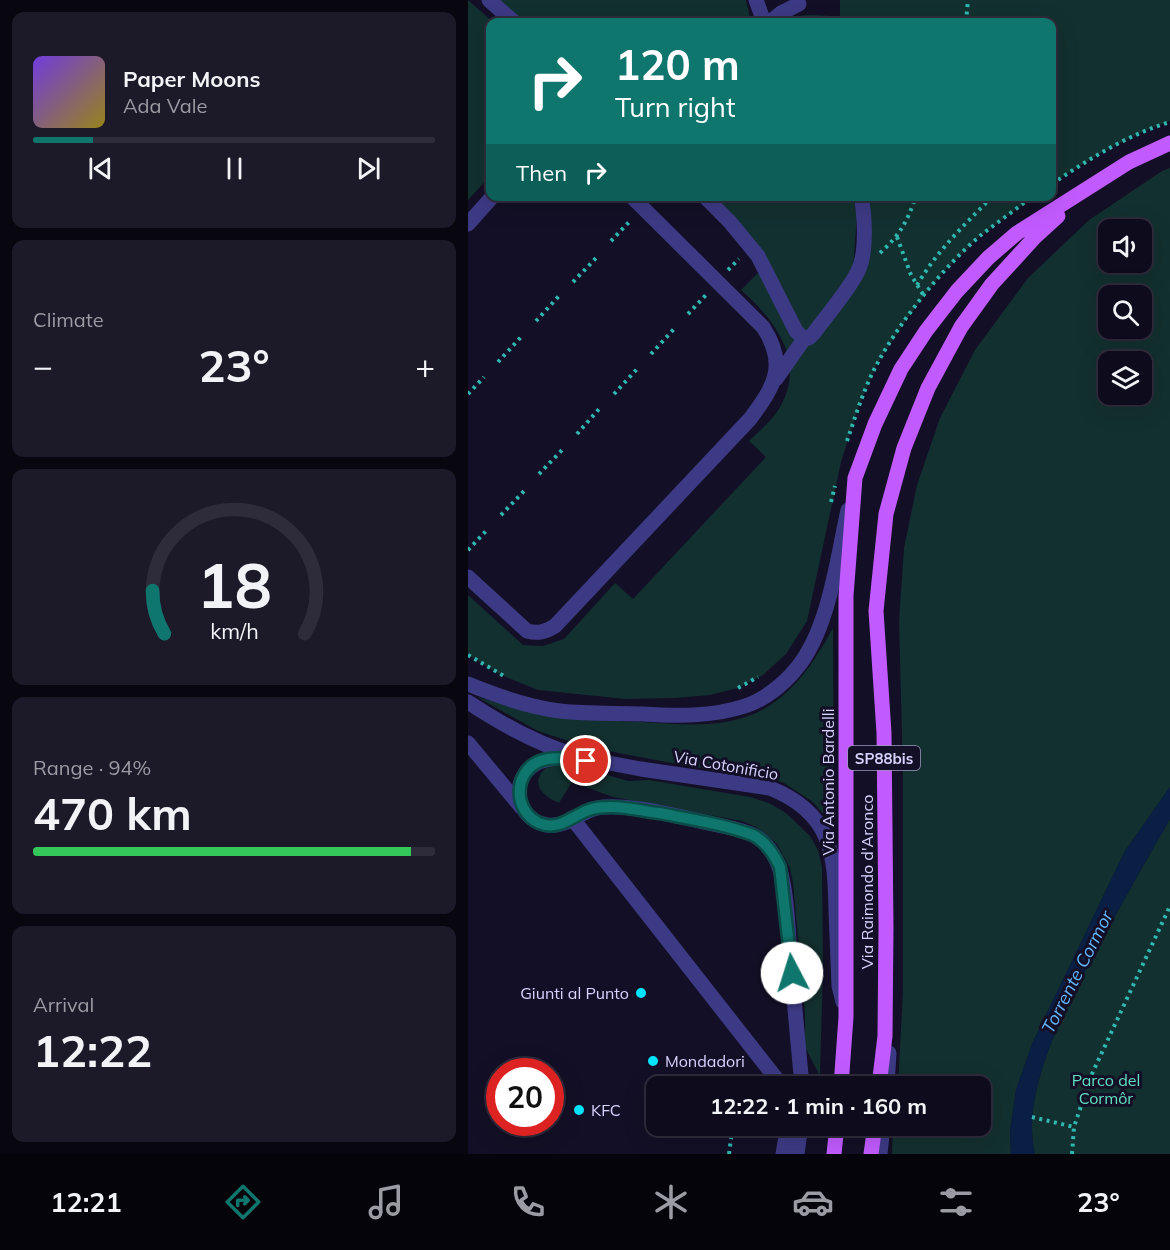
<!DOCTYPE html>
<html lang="en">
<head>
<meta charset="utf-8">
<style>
  :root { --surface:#0e0b1c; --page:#1c1929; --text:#f1f3f6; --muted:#9b9ba3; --line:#2e2b3b; --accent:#0f766e }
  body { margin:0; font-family:Mulish,sans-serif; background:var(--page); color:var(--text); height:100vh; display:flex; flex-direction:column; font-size:22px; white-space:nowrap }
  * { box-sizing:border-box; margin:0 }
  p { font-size:20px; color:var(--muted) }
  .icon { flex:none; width:33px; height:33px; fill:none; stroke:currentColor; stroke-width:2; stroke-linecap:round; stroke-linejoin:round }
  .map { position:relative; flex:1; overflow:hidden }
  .sheet { display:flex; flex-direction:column; gap:12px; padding:12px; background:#08060f; width:468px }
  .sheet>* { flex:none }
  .hud { position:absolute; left:18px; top:18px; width:570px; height:183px; border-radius:12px; box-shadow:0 6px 24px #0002,0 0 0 2px var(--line); background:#0f766e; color:#fff; overflow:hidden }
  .tools { position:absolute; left:630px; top:219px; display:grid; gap:12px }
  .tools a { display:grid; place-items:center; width:54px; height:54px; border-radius:12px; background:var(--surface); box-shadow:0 6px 24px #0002,0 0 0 2px var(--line); font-size:30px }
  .speed { position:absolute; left:18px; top:1058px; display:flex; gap:12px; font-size:30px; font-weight:700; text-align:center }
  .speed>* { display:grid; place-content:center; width:78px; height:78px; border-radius:50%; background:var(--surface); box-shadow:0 6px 24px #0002,0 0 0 2px var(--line); line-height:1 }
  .speed .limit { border:9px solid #d22; background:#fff; color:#111 }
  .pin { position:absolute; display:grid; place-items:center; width:51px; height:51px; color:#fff; margin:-26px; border:3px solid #fff; border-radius:50%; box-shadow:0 2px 6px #0007 }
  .me { position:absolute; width:66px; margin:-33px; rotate:355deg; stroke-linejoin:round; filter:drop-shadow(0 0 4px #0008) }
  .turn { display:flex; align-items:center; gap:21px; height:126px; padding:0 30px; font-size:27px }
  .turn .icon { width:78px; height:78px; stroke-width:2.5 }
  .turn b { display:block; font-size:42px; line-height:51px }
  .then { display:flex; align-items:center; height:57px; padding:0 30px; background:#0003; gap:12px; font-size:22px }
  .big { font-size:45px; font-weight:700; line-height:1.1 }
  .sheet .tile { flex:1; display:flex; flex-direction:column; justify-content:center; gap:9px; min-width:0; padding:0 21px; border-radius:12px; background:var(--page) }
  .sheet .dial { align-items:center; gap:0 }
  .dial svg { height:156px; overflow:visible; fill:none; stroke:var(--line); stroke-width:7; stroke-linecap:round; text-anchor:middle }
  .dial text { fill:var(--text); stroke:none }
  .song { display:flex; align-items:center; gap:18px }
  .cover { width:72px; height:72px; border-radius:9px; background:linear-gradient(135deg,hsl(260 70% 55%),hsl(50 70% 35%)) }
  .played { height:6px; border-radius:3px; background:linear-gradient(90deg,var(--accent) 15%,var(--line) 15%) }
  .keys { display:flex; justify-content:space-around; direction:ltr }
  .heat { display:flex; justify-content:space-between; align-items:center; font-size:33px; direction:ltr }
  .charge { height:9px; border-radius:4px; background:linear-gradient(90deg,#34c759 94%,var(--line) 0) }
  .trip { position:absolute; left:178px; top:1076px; width:345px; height:60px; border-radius:12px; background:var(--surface); box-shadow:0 6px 24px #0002,0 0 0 2px var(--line); font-weight:700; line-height:60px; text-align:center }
  .dock { display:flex; height:96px; justify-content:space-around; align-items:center; background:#06040b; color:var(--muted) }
  .dock .icon { width:42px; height:42px }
  .dock .selected { color:var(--accent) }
  .dock b { font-size:27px; color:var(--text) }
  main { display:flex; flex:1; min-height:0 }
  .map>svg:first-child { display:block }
  .green { fill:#12302f; fill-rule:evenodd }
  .water { fill:#0a1f44 }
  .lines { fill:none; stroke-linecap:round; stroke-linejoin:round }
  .path { stroke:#2fb8b0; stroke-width:4; stroke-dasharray:3 4.5; stroke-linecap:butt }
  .minor { stroke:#3d3a85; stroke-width:15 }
  .major { stroke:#c25bff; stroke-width:15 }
  .route-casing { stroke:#0a4d48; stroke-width:15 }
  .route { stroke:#0f766e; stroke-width:10 }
  .poi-dot { fill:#00e5ff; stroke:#130f26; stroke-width:2 }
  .labels { text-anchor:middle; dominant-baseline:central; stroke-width:6; stroke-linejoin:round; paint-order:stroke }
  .shield { fill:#130f26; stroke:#9e99be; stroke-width:1.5 }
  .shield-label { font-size:15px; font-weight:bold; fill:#d9d4ff }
  .street-label { font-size:16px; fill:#d9d4ff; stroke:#130f26 }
  .poi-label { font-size:16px; fill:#d9d4ff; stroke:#130f26; text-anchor:start }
  .park-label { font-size:16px; fill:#5fe0c0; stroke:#130f26 }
  .water-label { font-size:18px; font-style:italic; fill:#62b6ff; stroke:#130f26 }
</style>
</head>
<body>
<main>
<section class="sheet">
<div class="tile">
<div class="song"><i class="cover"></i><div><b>Paper Moons</b><p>Ada Vale</p></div></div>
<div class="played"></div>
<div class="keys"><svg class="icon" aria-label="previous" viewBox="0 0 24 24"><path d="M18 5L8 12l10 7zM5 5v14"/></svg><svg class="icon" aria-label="pause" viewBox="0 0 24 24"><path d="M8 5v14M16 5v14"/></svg><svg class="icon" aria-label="next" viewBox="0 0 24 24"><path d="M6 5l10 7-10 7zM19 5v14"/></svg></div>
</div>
<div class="tile"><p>Climate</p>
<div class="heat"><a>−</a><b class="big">23°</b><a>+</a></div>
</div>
<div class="tile dial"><svg viewBox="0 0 100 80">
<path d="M14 69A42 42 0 1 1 86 69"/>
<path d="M14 69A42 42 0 0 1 8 47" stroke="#0f766e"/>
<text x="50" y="56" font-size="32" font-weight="700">18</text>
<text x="50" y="72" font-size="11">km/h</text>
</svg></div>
<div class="tile"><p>Range · 94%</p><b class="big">470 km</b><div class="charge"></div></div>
<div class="tile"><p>Arrival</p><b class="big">12:22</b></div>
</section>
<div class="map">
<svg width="702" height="1154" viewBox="0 0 702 1154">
  <rect width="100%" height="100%" fill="#130f26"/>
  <path class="green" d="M0,0l25,22h-3v154l-22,24z
    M26,0h252l5,22h-232z
    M372,0h330v121c-42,15 -81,38 -118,63v-162h-265c14,-11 35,-6 53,-5z
    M702,168v619l-45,64 -93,193 -16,46 -6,42 1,22h-119l1,-29h88v-39h-83l5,-96v-217l-4,-152 5,-73 13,-63 23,-67 35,-68 53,-72 61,-58 73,-49zM640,230h34v32h-34zM640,296h34v32h-34zM640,362h34v32h-34z
    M242,197h143l4,18 -4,55 -48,65z
    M399,197h166l-53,39 -39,38 -35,46 -29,44 -19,44 -17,54 -34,159 -21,33 -23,21 -25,13 -28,7 -35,3 -49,1 -88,-9 -37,-15 -33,-20v-60l55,50 20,1 21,-7 51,-56 18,16 133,-142 -17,-16c10,-10 24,-21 31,-34 27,-46 -6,-88 -39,-117l21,-21 43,75 59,-74z
    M365,628l1,199 -21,-25 -29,-19 -18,-6 -73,-10 -106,-20 -49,-16 -61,-34c18,5 36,11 53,15 37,6 73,9 110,10 41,2 84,8 122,-12 35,-20 52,-48 71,-82z
    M102,764l58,17 21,-1 101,17 19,6 17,10 24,23 8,14 4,17 1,101 -3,108 -15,-29v-34l-12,-130 -3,-15 -13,-24 -21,-17 -14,-6 -129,-24 -41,-15 -13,21c-11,-5 -26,-14 -19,-28 2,-4 6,-8 10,-9 6,-2 13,-1 20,-2z
    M702,819v335h-135c-17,-68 42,-168 74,-227 20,-36 40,-72 61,-108z"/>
  <path class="water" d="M702,787v32c-21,36 -41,72 -61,108 -32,59 -91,159 -74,227h-24l-1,-22 6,-42 16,-46 93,-193z"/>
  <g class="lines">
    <path class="path" d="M498,22l2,-22
      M584,184c37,-25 75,-49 118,-62
      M429,237l14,38 13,21
      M143,241l20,-21
      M412,253c20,-18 27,-31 36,-57
      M260,270l11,-11
      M105,282l24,-25
      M449,285c20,-34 48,-61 76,-89
      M220,314l18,-19
      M68,321l23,-25
      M183,354l23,-25
      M30,362l24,-26
      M0,394l16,-17
      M146,394l24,-26
      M109,434l22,-25
      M379,441c9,-26 17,-53 30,-77 23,-43 67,-98 104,-129 17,-13 35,-26 52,-39
      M71,474l24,-25
      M363,502l4,-16
      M33,515l24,-25
      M0,550l19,-20
      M0,655l36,21
      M270,688l20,-11
      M564,1117l42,10
      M261,1154l3,-23 8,-6
      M604,1154l2,-27 17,-51 79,-170"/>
    <path class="minor" d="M21,0l25,22
      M288,0l8,22
      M302,22l11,-9 18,-9
      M236,196l26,26 28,34 38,75 8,8
      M0,224l25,-28
      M308,379l28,-40 5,-1 5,-5c13,-18 35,-43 44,-62 9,-18 7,-55 3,-75
      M0,577l59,54c11,3 18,1 28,-5l195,-207c24,-32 38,-54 13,-92l-132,-131
      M0,684c29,12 60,23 92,27 27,3 54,2 82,3 34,2 70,3 103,-8 19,-6 39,-22 51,-37 33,-39 41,-110 52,-159
      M0,702c33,22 69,42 107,53
      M0,743l54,65
      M130,761l43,8 129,19c62,25 65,65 66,124 1,25 2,50 3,74l4,16
      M139,763c-25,-3 -63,-14 -81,9 -15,20 -4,49 21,53 18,3 33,-13 50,-17 28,-6 88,10 116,16 13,3 28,5 40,11 13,6 23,21 27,35 7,23 8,60 10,85 4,44 8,87 12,131
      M104,818l210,268
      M419,1086l2,-33
      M315,1154l5,-29
      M329,1154l4,-29
      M412,1154l3,-29"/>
    <path class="major" d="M373,1086l5,-69v-421l9,-118 20,-54 26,-55 25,-38 31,-40 31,-33 29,-25 112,-71 41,-19
      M411,1086l6,-50 1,-109 -2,-194 -8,-122 10,-97 18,-66 24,-60 33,-61 31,-43 43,-47 23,-21
      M366,1154l3,-29
      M403,1154l4,-29"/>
  </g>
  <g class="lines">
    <defs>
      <path id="route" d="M118,761c-15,-2 -32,-5 -46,0 -27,11 -27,50 -1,62 18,8 31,-5 47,-12 7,-3 15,-4 22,-4 17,-1 34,4 51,6 31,6 64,11 94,22 13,7 21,19 27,32l12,106"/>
    </defs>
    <use href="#route" class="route-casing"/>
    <use href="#route" class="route"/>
  </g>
  <g class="poi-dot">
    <circle cx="173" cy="993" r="6"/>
    <circle cx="185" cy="1061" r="6"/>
    <circle cx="111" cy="1110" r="6"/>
  </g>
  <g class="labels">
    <rect class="shield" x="380" y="746" width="72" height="24" rx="4.5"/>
    <g class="shield-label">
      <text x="416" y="758">SP88bis</text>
    </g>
    <g class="street-label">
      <text transform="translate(258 765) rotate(10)">Via Cotonificio</text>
      <text transform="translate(360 782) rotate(-90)">Via Antonio Bardelli</text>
      <text transform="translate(399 882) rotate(-90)">Via Raimondo d'Aronco</text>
    </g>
    <g class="poi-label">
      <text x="161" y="993" text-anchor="end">Giunti al Punto</text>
      <text x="197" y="1061">Mondadori</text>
      <text x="123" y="1110">KFC</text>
    </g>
    <g class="park-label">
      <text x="638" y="1080">Parco del<tspan x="638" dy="18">Cormôr</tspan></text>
    </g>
    <g class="water-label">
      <text transform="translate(609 972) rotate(-63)">Torrente Cormor</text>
    </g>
  </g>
</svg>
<div class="tools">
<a><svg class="icon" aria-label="sound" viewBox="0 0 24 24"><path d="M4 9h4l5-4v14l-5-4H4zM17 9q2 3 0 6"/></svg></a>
<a><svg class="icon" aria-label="search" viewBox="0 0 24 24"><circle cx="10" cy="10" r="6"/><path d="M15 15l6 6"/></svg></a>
<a><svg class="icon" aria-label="layers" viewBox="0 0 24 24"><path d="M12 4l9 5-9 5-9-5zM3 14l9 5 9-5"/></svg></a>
</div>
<div class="speed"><div class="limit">20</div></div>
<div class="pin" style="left:118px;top:761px;background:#d93025"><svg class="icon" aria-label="arrive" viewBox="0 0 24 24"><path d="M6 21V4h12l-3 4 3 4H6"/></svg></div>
<svg class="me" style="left:324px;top:973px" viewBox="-20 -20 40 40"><circle r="19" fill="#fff"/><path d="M0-13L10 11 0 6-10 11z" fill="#0f766e"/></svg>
<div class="trip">12:22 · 1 min · 160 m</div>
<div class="hud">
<div class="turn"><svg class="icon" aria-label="right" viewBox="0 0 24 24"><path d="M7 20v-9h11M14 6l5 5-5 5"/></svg><div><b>120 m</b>Turn right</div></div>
<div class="then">Then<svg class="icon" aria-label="right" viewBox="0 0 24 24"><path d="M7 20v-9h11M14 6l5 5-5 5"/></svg></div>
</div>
</div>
</main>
<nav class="dock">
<b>12:21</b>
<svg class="icon selected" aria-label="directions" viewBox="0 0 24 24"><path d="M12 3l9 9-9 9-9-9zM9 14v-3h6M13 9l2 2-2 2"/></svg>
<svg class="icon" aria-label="music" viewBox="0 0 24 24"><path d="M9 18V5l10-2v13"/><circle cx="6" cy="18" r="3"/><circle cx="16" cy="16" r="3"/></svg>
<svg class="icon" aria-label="phone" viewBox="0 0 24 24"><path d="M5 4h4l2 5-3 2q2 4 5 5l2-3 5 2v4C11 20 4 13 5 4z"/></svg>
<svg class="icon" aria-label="climate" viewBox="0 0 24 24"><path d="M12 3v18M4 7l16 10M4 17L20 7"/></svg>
<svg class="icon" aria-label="car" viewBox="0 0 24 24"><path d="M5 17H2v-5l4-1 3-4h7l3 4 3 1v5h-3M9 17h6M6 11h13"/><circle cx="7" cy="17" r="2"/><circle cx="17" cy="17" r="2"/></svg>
<svg class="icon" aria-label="filters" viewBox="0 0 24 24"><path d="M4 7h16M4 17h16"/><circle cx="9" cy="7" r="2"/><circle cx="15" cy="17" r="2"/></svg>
<b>23°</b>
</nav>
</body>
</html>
